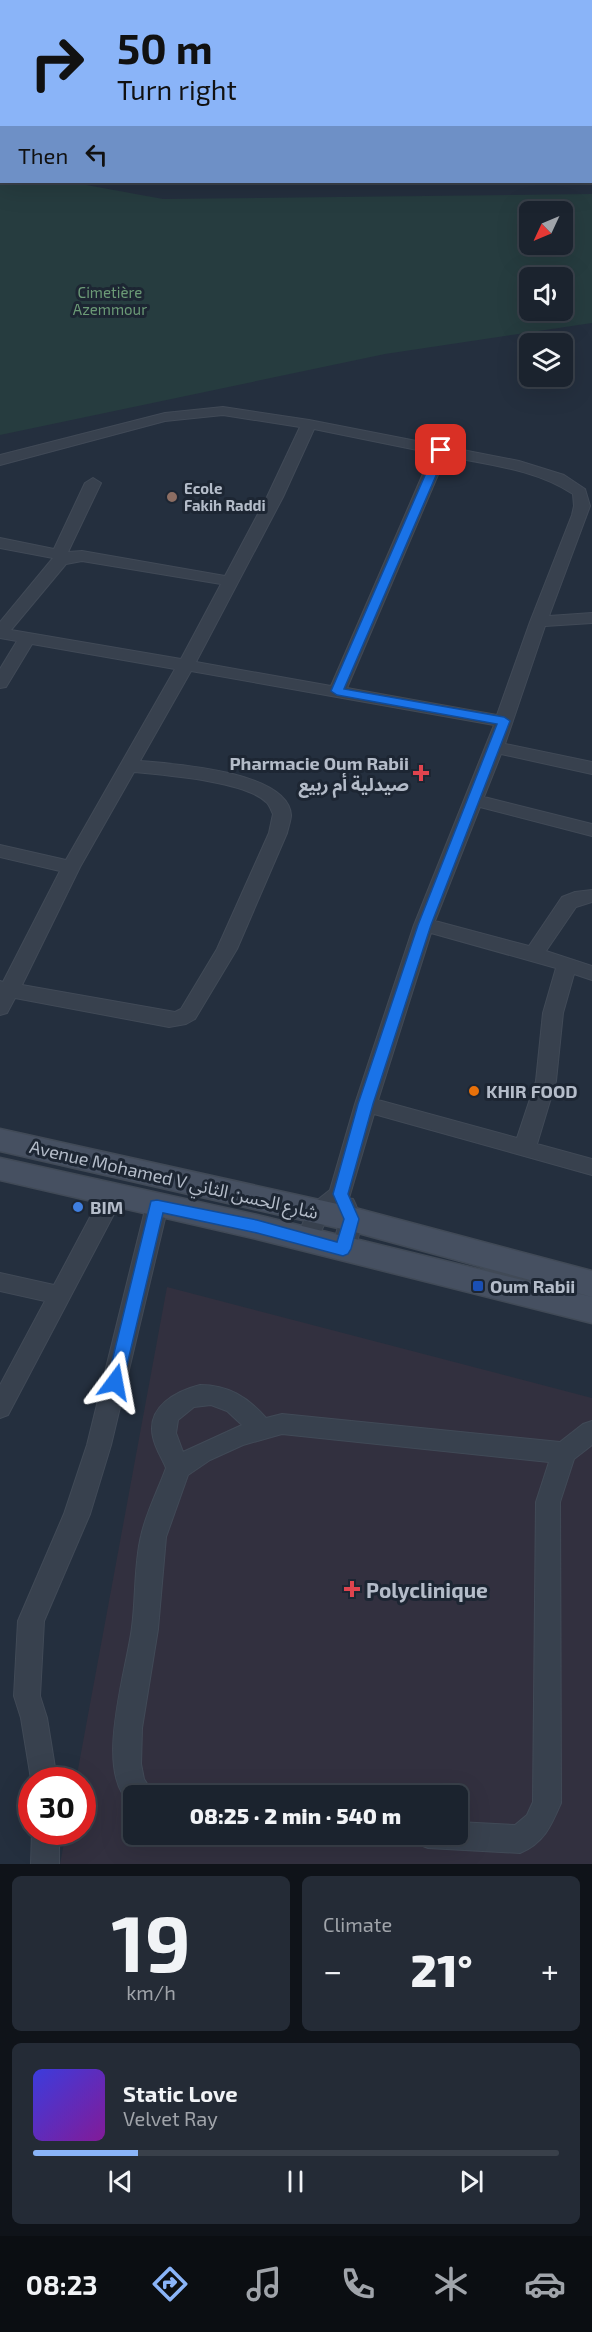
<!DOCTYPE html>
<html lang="en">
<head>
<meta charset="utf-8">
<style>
  :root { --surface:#1b232e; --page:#242b36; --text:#f1f3f6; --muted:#a0a4aa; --line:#39404a; --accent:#8ab4f8 }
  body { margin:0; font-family:"Exo 2","Noto Sans Arabic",sans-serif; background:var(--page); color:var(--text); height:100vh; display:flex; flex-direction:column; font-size:22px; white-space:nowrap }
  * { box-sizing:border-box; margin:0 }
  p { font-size:20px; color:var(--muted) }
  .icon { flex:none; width:33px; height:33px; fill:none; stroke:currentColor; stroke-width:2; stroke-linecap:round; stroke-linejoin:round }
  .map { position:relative; height:1864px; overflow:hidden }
  .drawer { display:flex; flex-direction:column; gap:12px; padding:12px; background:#0f1319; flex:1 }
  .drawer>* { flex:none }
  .guide { position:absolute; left:0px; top:0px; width:592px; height:183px; box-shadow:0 6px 24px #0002,0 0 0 2px var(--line); background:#8ab4f8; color:#111; overflow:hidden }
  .needle { width:39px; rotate:226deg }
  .tools { position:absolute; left:519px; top:201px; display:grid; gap:12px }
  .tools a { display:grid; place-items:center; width:54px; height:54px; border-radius:9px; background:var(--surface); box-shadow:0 6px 24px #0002,0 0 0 2px var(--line); font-size:30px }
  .speed { position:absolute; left:18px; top:1767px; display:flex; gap:12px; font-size:30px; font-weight:700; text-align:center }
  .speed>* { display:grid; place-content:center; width:78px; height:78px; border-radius:50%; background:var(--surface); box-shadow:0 6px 24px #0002,0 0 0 2px var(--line); line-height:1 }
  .speed .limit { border:9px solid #d22; background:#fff; color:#111 }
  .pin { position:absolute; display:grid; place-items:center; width:51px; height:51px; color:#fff; margin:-26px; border-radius:12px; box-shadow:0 3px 9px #0006 }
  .me { position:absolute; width:66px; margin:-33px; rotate:13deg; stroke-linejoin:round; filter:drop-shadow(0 0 4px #0008) }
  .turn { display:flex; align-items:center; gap:21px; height:126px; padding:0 18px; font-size:27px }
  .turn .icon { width:78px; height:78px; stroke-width:2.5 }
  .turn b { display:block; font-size:42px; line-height:51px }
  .then { display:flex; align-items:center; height:57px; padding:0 18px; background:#0003; gap:12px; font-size:22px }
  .big { font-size:45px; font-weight:800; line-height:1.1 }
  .drawer .card { flex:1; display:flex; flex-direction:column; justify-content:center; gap:9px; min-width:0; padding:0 21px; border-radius:9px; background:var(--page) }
  .drawer .dial { align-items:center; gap:0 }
  .dial b { font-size:78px; line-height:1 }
  .song { display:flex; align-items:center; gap:18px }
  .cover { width:72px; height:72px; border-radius:9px; background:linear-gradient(135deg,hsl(240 70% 55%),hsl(290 70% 35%)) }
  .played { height:6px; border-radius:3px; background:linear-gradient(90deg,var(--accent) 20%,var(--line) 20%) }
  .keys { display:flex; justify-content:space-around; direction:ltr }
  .heat { display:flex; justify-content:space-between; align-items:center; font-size:33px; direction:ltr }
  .drawer .tiles { flex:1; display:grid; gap:12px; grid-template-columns:1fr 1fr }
  .card:last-child { grid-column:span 2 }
  .trip { position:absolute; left:123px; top:1785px; width:345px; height:60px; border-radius:9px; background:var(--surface); box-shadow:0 6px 24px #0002,0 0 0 2px var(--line); font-weight:800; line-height:60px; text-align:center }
  .tabs { display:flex; height:96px; justify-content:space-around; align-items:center; background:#0b0e12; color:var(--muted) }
  .tabs .icon { width:42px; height:42px }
  .tabs .selected { color:var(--accent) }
  .tabs b { font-size:27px; color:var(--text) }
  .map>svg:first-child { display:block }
  .medical { fill:#32303f; fill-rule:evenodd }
  .green { fill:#263c3f; fill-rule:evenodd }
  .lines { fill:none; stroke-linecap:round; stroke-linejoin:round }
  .minor-casing { stroke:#414a57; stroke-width:2 }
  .secondary-casing { stroke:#414a57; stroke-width:3 }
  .minor { fill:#38414e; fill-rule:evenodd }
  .secondary { fill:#465061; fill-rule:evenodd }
  .route { fill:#1a73e8; stroke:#114b97; stroke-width:1.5 }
  .education-dot { fill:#8d6e63; stroke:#1d2633; stroke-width:2 }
  .health-dot { fill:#e0444e; stroke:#1d2633; stroke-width:2 }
  .food-dot { fill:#e8710a; stroke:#1d2633; stroke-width:2 }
  .shop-dot { fill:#3f7fe0; stroke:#1d2633; stroke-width:2 }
  .transit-dot { fill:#1a4fb4; stroke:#1d2633; stroke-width:2 }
  .labels { text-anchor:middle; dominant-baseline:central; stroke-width:6; stroke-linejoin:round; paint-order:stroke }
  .far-park-label { font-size:15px; fill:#6b9a76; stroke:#1d2633 }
  .far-poi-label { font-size:15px; font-weight:bold; fill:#b4bcc9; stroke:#1d2633; text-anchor:start }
  .poi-label { font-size:18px; font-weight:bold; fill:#b4bcc9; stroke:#1d2633; text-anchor:start }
  .street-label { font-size:18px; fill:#b4bcc9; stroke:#1d2633 }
  .near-poi-label { font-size:21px; font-weight:bold; fill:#b4bcc9; stroke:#1d2633; text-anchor:start }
</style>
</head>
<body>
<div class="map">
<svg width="592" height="1864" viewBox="0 0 592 1864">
  <rect width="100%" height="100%" fill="#242f3e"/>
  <path class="medical" d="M167,1287l425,111v466h-532l6,-32h16v-52h-6zM134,1796h324v38h-324z"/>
  <path class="green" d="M0,169l2,13h68l93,17 429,-5v129l-207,31 -385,81zM530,212h32v32h-32zM530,278h32v32h-32z"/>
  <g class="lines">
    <defs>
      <path id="minor" d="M223,407l86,13 210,41 45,14 21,14 5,17 -41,110 43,-3v10l-47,3 -40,118 87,18v12l-91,-20 -17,43 108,27v12l-112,-29 -45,114 94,25 33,-49 13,-5 17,-2v12l-16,5 -30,44 46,15v14l-18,-6 -11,39 -7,68 -19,63 55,15v16l-218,-61 -25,84 4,1c11,21 9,35 -2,56l-8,3 -8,-3 -3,-6 8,-30 -4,-9 -8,6 -14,31 -8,3 -8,-3 -3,-6 16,-36 19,-15 25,-86 59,-179 80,-200 -303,-54 -51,90c33,3 148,10 151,54 0,5 -3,13 -4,18l-50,116 -42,70 -9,5 -17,3 -154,-29 -8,15 -7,2v-34l3,1 57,-111 -60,-14v-12l66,15 109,-191 -143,-25 -26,43 -6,1v-19l17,-28 -17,-3v-16l53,-64 -53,-10v-10l54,11 31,-66 8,-5 8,5 -33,69 14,-1 143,25 42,-79 33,-70 -77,-12 -58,6 -165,44v-10l165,-42zM314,429l118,24 -101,233 -135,-24 87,-165zM446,456c43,9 89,13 127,38l1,12 -2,9 -42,107 -33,93 -150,-27zM82,561l139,23 -40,75 -170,-29 55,-66zM134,772c30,3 111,9 132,30 3,2 5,8 7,12l-4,19 -52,116 -36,60 -6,3 -153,-27 58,-118zM431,933l125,35 -13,45 -7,68 -19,57 -139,-38z
        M113,1187l8,2 3,6 -116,220 -8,3v-33l45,-84 -45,-10v-18l54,12 51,-96z
        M157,1197l8,3 3,6 -57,239 -21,69 -46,107 -4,75 7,22 10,62h-25v5l-11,-67 -7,-22 4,-75 46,-107 23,-69 59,-239 3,-6z
        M200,1385c28,0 48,12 66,33l16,-4 278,28 23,-18 9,-3v24l-18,14 -14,43 1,301c-10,23 -17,40 -41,50l-92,-5 -10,-4 -4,-10h44v-12l57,3 12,-10 6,-13 3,-300 13,-40 -267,-28 -39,11 -33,15 -22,15 -22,62 -8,92 -16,99 -1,36 3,15 11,17h-21v10c-43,-28 -7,-136 -2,-179 4,-29 2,-62 9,-91 5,-23 17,-46 25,-68 -4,-10 -11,-20 -13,-31 -7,-30 23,-46 47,-52zM211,1405l16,6 15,14 -59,27 -7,-19 2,-13 16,-13z
        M32,1831l27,1v32h-28z"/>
      <path id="secondary" d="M0,1129l351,78 241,64v26l-241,-66 -351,-80z
        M0,1158l257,57 335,82v26l-335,-84 -257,-59z"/>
    </defs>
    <use href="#minor" class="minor-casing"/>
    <use href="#secondary" class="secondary-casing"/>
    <use href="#minor" class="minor"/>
    <use href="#secondary" class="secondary"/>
  </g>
  <path class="route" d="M441,447l6,3 -103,239 160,28 6,4 -79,204 -58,179 -25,90 11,25 -8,30 -3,5 -5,2 -86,-23 -94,-20 -40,169 -2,5 -6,2 -6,-2 -2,-5 44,-181 6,-1 100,20 80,22 7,-23 -11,-25 25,-90 60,-179 79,-201 -160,-29 -6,-4 105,-241z"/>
  <circle class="education-dot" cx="172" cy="497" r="6"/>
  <g class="health-dot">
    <path d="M418 764h6v6h6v6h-6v6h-6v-6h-6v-6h6z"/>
    <path d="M349 1580h6v6h6v6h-6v6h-6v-6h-6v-6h6z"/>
  </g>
  <circle class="food-dot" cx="474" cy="1091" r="6"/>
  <circle class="shop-dot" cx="78" cy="1207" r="6"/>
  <rect class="transit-dot" x="472" y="1280" width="12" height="12" rx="3"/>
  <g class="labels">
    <g class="far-park-label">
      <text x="110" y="292">Cimetière<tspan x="110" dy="17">Azemmour</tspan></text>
    </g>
    <g class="far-poi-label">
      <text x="184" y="488">Ecole<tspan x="184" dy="17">Fakih Raddi</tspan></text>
    </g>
    <g class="poi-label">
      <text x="409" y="763" text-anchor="end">Pharmacie Oum Rabii<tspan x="409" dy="21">صيدلية أم ربيع</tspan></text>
      <text x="486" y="1091">KHIR FOOD</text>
      <text x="90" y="1207">BIM</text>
      <text x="490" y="1286">Oum Rabii</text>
    </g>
    <g class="street-label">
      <text transform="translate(174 1179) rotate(13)">Avenue Mohamed V شارع الحسن الثاني</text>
    </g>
    <g class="near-poi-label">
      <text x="366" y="1589">Polyclinique</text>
    </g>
  </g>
</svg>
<div class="tools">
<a><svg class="needle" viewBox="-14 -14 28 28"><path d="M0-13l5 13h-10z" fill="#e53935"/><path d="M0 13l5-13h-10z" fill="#a0a4aa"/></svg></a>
<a><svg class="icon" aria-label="sound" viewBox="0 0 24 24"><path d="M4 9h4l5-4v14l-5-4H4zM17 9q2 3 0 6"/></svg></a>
<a><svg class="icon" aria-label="layers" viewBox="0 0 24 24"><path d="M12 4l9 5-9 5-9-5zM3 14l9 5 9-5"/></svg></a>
</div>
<div class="speed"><div class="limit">30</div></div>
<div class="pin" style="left:441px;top:450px;background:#d93025"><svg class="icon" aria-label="arrive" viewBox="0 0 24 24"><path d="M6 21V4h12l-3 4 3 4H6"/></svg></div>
<svg class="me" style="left:115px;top:1382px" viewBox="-20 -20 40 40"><path d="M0-17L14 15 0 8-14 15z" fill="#1a73e8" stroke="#fff" stroke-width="4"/></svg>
<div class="trip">08:25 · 2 min · 540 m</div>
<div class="guide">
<div class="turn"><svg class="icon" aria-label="right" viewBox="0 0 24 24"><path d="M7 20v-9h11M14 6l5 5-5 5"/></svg><div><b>50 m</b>Turn right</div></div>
<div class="then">Then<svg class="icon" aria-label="left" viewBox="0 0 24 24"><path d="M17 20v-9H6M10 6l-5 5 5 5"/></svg></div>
</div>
</div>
<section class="drawer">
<div class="tiles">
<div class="card dial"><b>19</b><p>km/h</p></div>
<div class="card"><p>Climate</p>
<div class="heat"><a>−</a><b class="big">21°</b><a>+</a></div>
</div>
<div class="card">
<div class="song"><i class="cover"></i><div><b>Static Love</b><p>Velvet Ray</p></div></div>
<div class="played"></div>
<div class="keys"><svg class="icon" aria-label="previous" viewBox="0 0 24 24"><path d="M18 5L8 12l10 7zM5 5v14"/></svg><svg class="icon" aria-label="pause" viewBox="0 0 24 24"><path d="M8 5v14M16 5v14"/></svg><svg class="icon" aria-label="next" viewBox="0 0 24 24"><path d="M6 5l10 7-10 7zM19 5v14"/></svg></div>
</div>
</div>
</section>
<nav class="tabs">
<b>08:23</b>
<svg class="icon selected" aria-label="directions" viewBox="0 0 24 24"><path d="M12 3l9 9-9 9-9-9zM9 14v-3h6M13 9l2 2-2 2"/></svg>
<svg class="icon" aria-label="music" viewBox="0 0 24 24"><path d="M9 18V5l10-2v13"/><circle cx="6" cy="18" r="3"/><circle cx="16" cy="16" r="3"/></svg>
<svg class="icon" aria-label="phone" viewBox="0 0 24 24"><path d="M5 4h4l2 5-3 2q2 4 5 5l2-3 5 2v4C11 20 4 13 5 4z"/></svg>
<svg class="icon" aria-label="climate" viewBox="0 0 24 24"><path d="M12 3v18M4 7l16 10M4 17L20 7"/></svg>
<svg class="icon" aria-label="car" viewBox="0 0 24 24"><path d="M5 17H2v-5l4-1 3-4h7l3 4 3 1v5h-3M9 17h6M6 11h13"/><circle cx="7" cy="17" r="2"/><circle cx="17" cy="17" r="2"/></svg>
</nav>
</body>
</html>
